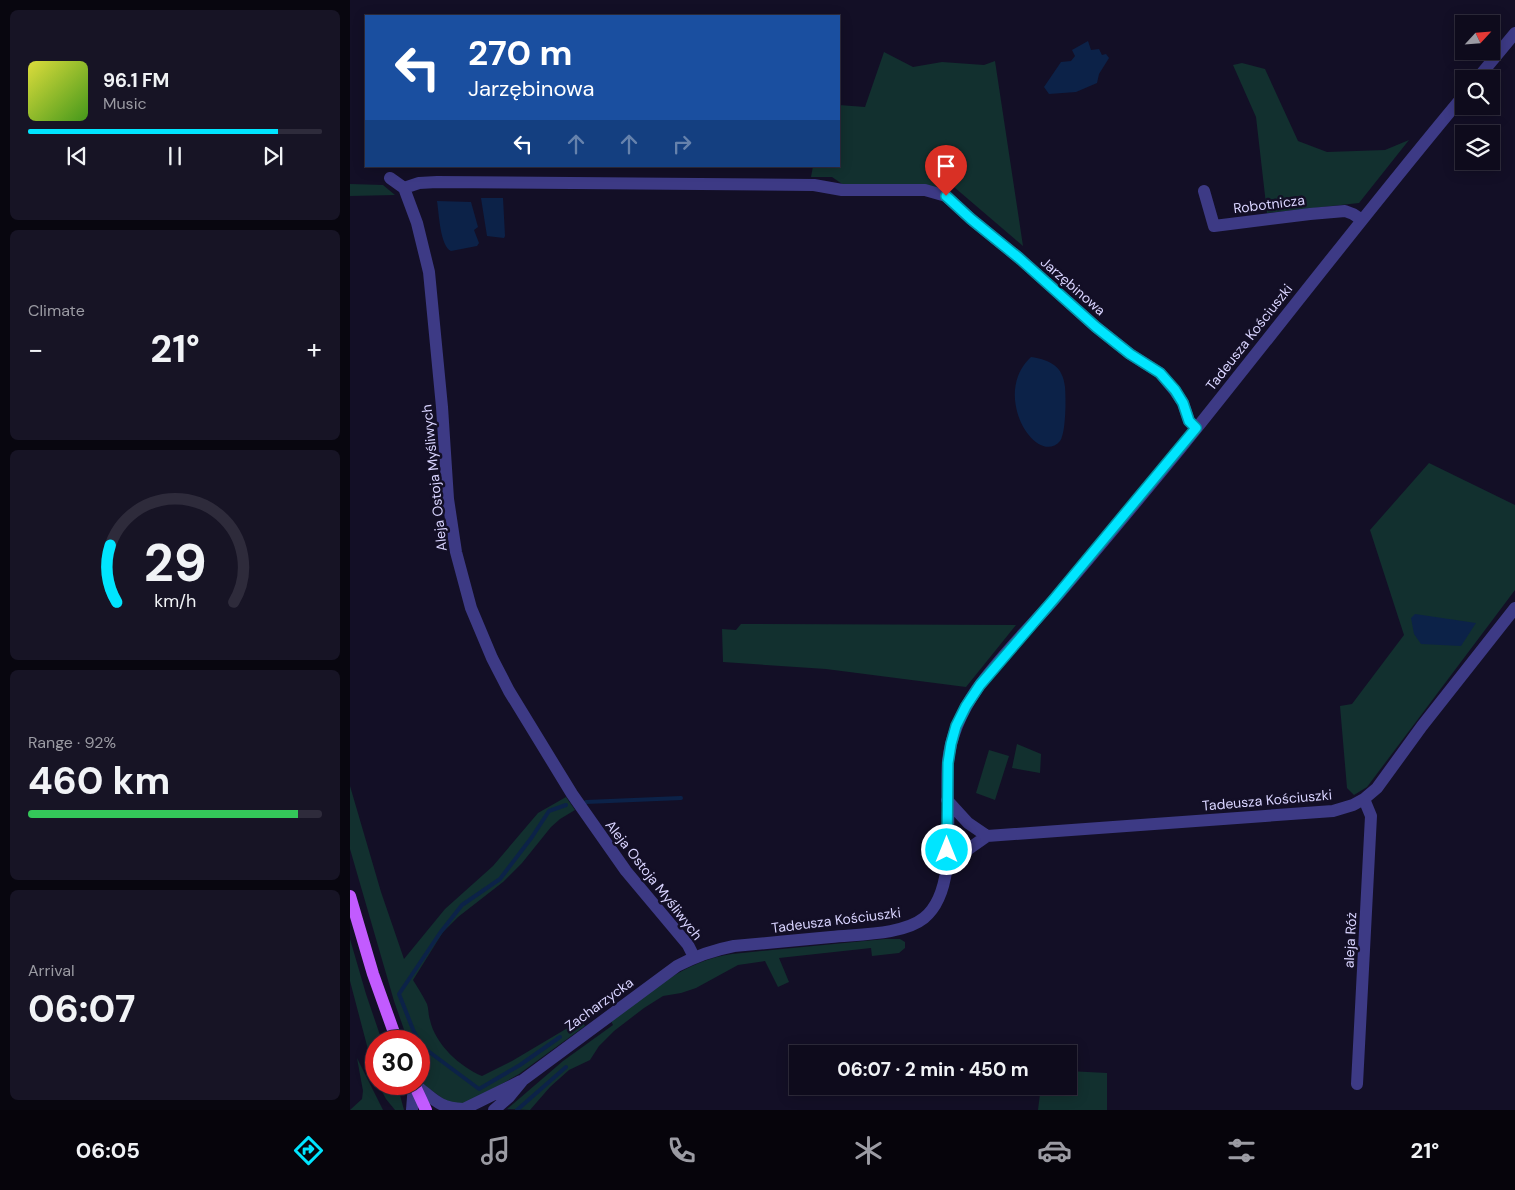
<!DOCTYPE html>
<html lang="en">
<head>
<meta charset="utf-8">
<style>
  :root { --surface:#0e0b1c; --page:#171425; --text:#f1f3f6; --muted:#9b9ba3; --line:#2e2b3b; --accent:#00e5ff }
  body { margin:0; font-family:"DM Sans",sans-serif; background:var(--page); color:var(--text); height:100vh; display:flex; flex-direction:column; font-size:19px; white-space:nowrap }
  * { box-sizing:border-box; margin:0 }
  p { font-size:16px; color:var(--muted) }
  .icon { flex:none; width:28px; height:28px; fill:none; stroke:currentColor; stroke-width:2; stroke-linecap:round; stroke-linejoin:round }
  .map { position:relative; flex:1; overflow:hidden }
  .details { display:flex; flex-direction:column; gap:10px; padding:10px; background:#08060f; width:350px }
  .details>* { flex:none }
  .banner { position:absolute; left:15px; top:15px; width:475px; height:152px; border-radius:0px; box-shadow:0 2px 12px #0003,0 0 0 1px var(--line); background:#1a4fa0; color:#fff; overflow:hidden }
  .needle { width:32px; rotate:64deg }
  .buttons { position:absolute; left:1105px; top:15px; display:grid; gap:10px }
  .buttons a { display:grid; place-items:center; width:45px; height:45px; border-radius:0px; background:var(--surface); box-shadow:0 2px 12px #0003,0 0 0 1px var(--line); font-size:25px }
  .speed { position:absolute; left:15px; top:1030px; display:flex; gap:10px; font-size:25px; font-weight:700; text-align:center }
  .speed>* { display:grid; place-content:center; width:65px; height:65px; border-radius:50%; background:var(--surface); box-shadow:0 2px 12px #0003,0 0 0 1px var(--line); line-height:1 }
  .speed .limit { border:8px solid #d22; background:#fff; color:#111 }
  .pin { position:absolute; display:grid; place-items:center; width:42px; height:42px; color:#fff; margin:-51px -21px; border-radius:50% 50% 50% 0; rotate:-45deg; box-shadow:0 0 5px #0007 }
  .pin .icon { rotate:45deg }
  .me { position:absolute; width:55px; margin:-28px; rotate:0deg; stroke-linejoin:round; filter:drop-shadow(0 0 4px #0008) }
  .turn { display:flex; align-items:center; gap:18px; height:105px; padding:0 20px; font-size:22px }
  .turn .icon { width:65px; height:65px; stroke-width:2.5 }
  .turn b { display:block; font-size:35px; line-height:42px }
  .lanes { display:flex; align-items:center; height:48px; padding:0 20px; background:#0003; justify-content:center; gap:25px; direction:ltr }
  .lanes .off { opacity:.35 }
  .big { font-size:38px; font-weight:700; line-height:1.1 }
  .details .widget { flex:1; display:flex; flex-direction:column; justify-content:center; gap:8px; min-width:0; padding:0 18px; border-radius:8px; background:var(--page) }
  .details .dial { align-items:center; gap:0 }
  .dial svg { height:130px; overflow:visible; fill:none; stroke:var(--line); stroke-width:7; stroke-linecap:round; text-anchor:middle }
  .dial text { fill:var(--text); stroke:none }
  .song { display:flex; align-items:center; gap:15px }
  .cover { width:60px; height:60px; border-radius:8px; background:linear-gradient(135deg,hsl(60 70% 55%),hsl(100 70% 35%)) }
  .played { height:5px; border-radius:2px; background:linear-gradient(90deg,var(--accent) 85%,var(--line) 85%) }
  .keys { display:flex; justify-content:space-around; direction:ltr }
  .heat { display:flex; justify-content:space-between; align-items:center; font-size:28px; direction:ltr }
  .charge { height:8px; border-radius:4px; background:linear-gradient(90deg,#34c759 92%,var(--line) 0) }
  .trip { position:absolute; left:439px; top:1045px; width:288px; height:50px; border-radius:0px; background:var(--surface); box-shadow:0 2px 12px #0003,0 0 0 1px var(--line); font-weight:700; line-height:50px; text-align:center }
  .tabs { display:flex; height:80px; justify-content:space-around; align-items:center; background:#06040b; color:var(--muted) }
  .tabs .icon { width:35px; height:35px }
  .tabs .current { color:var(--accent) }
  .tabs b { font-size:22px; color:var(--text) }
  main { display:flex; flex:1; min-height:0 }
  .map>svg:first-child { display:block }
  .green { fill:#12302f }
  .water { fill:#0c2248 }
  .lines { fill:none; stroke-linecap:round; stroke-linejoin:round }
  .stream { stroke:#0c2248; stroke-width:4 }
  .minor { stroke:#3d3a85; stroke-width:12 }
  .major { stroke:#c25bff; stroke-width:12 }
  .route-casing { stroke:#0095a6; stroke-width:12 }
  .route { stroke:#00e5ff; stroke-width:9 }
  .labels { text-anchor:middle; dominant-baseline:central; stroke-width:5; stroke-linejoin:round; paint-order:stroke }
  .street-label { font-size:14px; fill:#d9d4ff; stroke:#130f26 }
</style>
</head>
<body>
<main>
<section class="details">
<div class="widget">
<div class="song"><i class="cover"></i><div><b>96.1 FM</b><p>Music</p></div></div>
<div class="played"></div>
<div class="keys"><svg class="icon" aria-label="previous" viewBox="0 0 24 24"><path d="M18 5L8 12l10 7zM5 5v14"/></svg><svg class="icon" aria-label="pause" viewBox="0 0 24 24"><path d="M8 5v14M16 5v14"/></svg><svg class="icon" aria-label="next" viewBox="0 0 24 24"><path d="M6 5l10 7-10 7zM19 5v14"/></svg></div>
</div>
<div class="widget"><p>Climate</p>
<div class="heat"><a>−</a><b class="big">21°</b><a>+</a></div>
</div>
<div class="widget dial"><svg viewBox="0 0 100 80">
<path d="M14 69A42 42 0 1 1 86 69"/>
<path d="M14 69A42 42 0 0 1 10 34" stroke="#00e5ff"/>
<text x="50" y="56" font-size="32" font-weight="700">29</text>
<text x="50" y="72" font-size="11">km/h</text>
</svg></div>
<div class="widget"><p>Range · 92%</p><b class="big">460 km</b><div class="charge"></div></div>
<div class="widget"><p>Arrival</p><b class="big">06:07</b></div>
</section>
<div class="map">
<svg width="1165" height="1110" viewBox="0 0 1165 1110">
  <rect width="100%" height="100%" fill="#130f26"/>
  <path class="green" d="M534,52l29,15 29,-5 42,3 11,-4 28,185 -69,-59 -106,1 -16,-11h-21l2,-11h26v-61l26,2z
    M892,63l23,6 33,72 29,11 58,-2 24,-10 -50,63 -92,10 -11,-96 -23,-52z
    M0,184l33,1 12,10 -45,1z
    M1079,463l86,42v85l-148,197 -13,8 -7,-7 -7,-82 12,-2 52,-69 -34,-105z
    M391,624l275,1 -50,62 -140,-18 -103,-7 -1,-33 14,1z
    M667,744l24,10 -1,19 -28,-5z
    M639,750l20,6 -14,44 -19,-7z
    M0,786l31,106 23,67 41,-50 48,-43 45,-53 28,-16 9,13 -15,9 -9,8 -29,36 -19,19 -45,35 -15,15 -30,48c5,8 10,16 14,24 2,6 1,10 3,16 5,24 30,47 52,56l30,-15 69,-41 4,6 -66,48 -54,31h-13l-28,-20 -5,-15v-29h-11l-14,-40 -44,-152z
    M0,939l16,55 16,47h-6v39l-26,-99z
    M535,939h15l5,3v6l-6,5 -27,3 -1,-8 -92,10 10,24 -11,5 -13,-26 -27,4 -42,23 -15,5 -18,3 -19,12 -30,23 -15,15 -9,14 -21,10 -19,17 -20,23 -23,-1 56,-48 50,-36 -2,-4c37,-28 73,-60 121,-67z
    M7,1058l26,52h-33l12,-11 1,-8z
    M718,1071l39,2v37h-69l3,-24h27z
    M28,1084h19l7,26h-9l-9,-11z"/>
  <path class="water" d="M738,41l3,9 8,-1 3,6 4,-1 3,4 -10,16 -2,9 -21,9 -27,2 -5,-7 17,-25 10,-1 4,-5 -3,-6z
    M131,198h22l2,38 -1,2 -17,-2z
    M87,201l34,1 7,25 -4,3 5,13 -2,3 -26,5c-11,-5 -12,-38 -14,-50z
    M681,357c19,3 32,9 34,30 1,11 1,46 -5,54 -23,27 -70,-46 -29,-84z
    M1065,614l61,9 -15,23 -40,-2 -7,-10 -3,-16z"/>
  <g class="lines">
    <path class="stream" d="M236,802l95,-4
      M210,1037l-40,28 -41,24 -55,-41 -10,-16 -15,-38 41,-61 22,-28 38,-26 32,-42 17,-26 17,-6
      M167,1110l49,-43"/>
    <path class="minor" d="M1127,79l38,-46
      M40,178l14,10 13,35 12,49 13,135 6,92 8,53 15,56 21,50 17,33 63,103 54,77 62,74 6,12
      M54,188l15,-5 18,-1 377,3 28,5h83l21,6 25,23 48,39 77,69 34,27 30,19 15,18 8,12 6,18 7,7
      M854,191l10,35 96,-12 35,-3 8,3 9,6
      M597,800l21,23 19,13
      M597,866l20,-16 20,-14 346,-25 20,-6 11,-6 13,-11 45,-62 93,-118
      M64,1084c19,14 24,24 49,25
      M1007,1084l14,-268 -7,-17
      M62,1110l2,-26
      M112,1110l59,-29
      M144,1110l15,-13 14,-17 154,-114c19,-10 36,-16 57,-20 32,-3 65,-6 97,-9 27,-3 72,-2 93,-19 37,-30 20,-114 24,-157 3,-27 14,-50 29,-72 21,-30 51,-60 75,-87 43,-50 86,-102 128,-153 95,-118 187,-238 284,-354"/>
    <path class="major" d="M0,896l23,78 24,67
      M64,1084l12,26"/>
  </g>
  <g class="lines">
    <defs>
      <path id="route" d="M596,196l25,23 48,39 77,69 34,27 30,19 15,17 8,13 6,18 7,7 -142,171 -74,86 -14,21 -10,20 -5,18 -3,19 -1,87"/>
    </defs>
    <use href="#route" class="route-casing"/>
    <use href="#route" class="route"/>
  </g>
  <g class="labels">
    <g class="street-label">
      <text transform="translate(919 204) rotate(-7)">Robotnicza</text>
      <text transform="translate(723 286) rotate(41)">Jarzębinowa</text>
      <text transform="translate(899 337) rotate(-52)">Tadeusza Kościuszki</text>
      <text transform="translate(84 478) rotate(-96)">Aleja Ostoja Myśliwych</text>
      <text transform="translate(917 800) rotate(-5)">Tadeusza Kościuszki</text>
      <text transform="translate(304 880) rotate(52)">Aleja Ostoja Myśliwych</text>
      <text transform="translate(486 920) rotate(-7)">Tadeusza Kościuszki</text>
      <text transform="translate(1000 940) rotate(-87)">aleja Róż</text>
      <text transform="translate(249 1004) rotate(-36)">Zacharzycka</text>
    </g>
  </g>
</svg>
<div class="buttons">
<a><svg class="needle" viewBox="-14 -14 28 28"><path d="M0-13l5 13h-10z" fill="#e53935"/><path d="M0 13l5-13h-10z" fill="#9b9ba3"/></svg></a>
<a><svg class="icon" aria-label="search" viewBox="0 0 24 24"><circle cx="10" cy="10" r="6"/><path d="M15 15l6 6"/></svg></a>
<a><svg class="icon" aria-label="layers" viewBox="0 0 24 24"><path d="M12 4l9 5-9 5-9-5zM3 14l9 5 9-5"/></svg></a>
</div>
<div class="speed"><div class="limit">30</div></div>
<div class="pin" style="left:596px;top:196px;background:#d93025"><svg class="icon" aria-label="arrive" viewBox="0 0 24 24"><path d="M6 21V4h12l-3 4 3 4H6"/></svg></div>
<svg class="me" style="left:597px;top:850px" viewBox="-20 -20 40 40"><circle r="17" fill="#00e5ff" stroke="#fff" stroke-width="3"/><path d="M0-11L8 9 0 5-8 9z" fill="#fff"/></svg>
<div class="trip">06:07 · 2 min · 450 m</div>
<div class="banner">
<div class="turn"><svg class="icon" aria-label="left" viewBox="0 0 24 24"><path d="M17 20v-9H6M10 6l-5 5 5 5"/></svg><div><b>270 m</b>Jarzębinowa</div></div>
<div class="lanes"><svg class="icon" aria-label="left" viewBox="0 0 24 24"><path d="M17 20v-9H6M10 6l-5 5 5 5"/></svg><svg class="icon off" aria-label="ahead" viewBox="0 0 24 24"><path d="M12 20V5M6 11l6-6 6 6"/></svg><svg class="icon off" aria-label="ahead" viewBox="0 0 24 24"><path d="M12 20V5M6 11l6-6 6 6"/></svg><svg class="icon off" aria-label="right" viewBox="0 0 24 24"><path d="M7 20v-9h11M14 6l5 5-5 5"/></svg></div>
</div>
</div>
</main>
<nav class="tabs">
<b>06:05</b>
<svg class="icon current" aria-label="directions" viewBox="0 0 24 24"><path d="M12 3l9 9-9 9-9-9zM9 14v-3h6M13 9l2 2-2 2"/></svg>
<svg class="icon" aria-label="music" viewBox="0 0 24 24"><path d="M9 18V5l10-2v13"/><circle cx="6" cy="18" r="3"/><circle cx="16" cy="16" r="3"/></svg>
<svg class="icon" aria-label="phone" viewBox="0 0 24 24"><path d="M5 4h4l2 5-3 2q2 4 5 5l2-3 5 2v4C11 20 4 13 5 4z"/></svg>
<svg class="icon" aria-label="climate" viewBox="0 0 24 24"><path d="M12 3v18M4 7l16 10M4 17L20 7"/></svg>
<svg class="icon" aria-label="car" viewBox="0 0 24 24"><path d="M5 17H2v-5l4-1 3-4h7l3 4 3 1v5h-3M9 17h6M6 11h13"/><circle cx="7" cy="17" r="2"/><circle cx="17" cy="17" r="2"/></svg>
<svg class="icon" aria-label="filters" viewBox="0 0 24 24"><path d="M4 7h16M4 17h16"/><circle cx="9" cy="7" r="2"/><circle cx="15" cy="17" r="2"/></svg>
<b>21°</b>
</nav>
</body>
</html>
